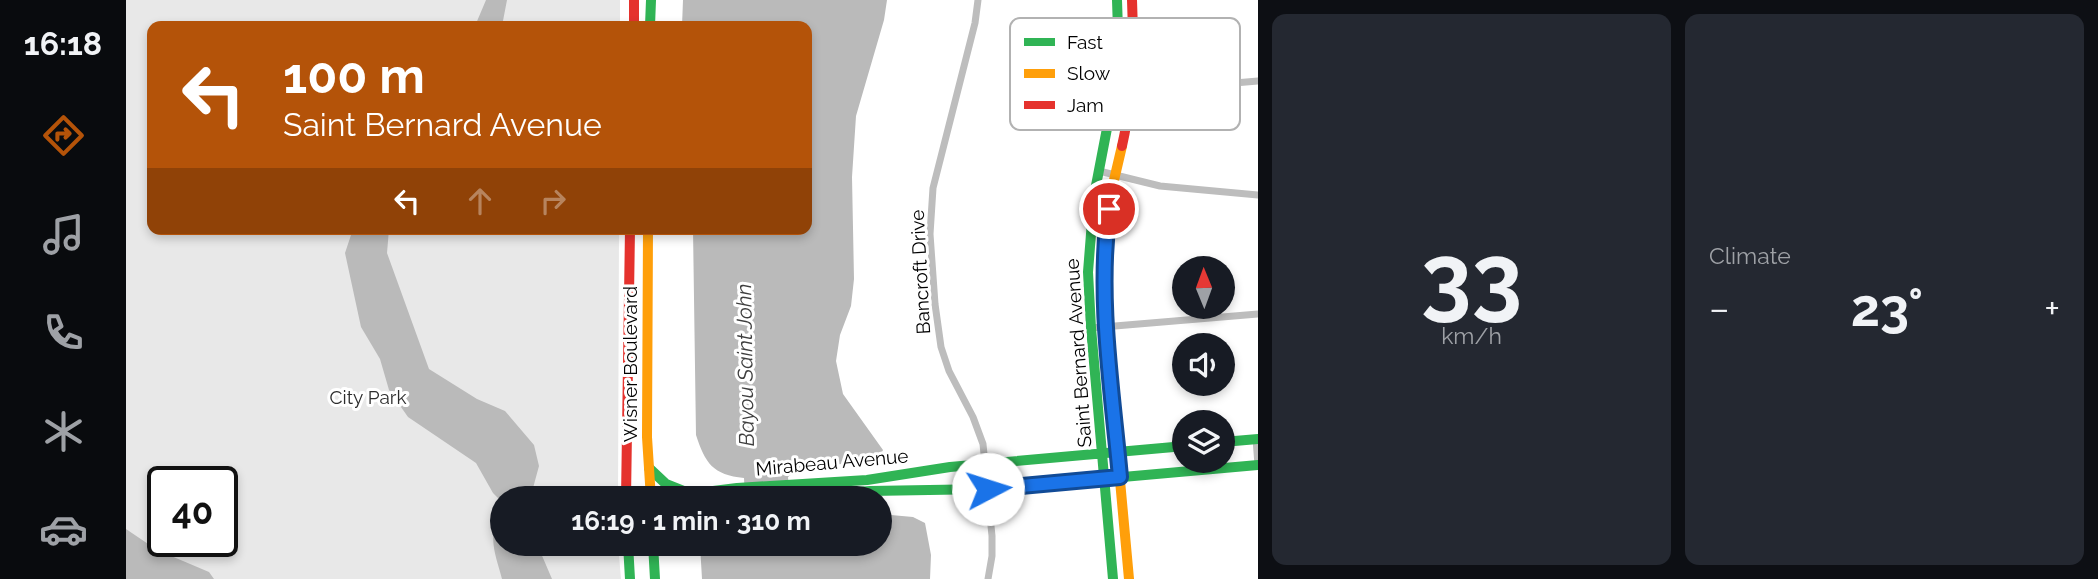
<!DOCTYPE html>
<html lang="en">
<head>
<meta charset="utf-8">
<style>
  :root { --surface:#171b24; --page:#242831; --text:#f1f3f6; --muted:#9ea1a6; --accent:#b45309 }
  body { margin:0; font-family:Raleway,sans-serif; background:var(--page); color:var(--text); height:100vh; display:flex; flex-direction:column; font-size:26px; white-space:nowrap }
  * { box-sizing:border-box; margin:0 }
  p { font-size:23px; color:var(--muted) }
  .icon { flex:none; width:38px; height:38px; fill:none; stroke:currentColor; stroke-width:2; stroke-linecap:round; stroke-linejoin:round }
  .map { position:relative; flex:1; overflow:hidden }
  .drawer { display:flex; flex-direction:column; gap:14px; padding:14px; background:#0d0f14; width:840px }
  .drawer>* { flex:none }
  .top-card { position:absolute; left:21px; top:21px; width:665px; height:214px; border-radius:14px; box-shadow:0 4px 10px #0003; background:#b45309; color:#fff; overflow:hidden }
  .needle { width:46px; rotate:359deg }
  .tools { position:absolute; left:1046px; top:256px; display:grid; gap:14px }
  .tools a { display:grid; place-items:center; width:63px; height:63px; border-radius:50%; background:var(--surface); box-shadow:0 4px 10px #0003; font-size:35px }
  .speed { position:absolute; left:21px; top:466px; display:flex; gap:14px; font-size:35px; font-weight:700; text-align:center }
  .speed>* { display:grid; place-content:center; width:91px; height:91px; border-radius:50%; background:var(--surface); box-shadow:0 4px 10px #0003; line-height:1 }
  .speed .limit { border:4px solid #111; border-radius:10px; background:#fff; color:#111 }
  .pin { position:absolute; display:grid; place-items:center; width:60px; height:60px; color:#fff; margin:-30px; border:4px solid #fff; border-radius:50%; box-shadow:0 2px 7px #0007 }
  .me { position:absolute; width:77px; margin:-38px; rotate:85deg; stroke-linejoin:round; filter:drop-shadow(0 0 5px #0008) }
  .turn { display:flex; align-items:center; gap:24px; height:147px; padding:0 21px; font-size:32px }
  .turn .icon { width:91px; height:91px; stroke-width:2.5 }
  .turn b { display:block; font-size:49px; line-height:60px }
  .lanes { display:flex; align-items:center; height:66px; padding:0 21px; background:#0003; justify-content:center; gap:35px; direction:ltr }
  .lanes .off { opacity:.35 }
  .big { font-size:52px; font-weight:700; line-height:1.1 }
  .drawer .widget { flex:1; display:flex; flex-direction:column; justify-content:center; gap:10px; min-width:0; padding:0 24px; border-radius:14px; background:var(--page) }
  .drawer .dial { align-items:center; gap:0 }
  .dial b { font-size:91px; line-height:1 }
  .heat { display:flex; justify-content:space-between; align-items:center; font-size:38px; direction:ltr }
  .drawer .tiles { flex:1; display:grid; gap:14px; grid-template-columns:repeat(2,1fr) }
  .trip { position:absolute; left:364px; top:486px; width:402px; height:70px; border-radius:35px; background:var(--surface); box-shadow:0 4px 10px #0003; font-weight:700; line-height:70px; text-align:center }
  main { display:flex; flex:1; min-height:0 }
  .dock { display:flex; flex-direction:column; width:126px; justify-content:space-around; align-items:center; background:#090b0e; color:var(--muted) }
  .dock .icon { width:49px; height:49px }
  .dock .active { color:var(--accent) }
  .dock b { font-size:32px; color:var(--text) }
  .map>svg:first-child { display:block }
  .green { fill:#e8e8e8; fill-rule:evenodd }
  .water { fill:#bababa }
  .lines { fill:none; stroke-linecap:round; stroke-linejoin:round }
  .street { stroke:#bdbdbd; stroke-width:7 }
  .fast { stroke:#30b455; stroke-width:10 }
  .slow { stroke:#ff9f0a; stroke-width:10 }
  .jam { stroke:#e5322d; stroke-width:10 }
  .route-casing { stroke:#114b97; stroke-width:18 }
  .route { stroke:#1a73e8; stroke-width:12 }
  .labels { text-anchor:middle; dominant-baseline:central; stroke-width:6; stroke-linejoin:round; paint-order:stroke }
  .street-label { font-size:19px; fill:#000; stroke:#fff }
  .park-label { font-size:19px; fill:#2d2d2d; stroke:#fff }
  .water-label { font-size:21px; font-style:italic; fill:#3e3e3e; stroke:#fff }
  .key { fill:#fff; stroke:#b2b2b2; stroke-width:2 }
  .key-label { font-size:19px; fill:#000 }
</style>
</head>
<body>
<main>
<nav class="dock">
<b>16:18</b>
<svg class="icon active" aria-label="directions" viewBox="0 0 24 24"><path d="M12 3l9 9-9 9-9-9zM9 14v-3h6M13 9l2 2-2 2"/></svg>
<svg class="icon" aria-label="music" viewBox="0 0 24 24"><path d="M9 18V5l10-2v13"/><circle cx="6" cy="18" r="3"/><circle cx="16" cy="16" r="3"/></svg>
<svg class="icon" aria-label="phone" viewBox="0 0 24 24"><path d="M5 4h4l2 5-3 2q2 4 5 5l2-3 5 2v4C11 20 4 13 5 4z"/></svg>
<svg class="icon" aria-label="climate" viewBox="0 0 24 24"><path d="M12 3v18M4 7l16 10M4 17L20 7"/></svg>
<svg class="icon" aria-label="car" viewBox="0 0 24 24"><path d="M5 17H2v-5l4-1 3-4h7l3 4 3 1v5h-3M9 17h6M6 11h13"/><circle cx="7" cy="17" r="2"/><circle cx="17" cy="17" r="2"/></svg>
</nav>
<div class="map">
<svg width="1132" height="579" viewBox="0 0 1132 579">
  <rect width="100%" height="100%" fill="#fff"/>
  <path class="green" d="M0,0h494v26h-468v203h467l-1,270h-116v45h116l3,35h-495zM37,481h59v60h-59z"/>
  <path class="water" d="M360,0h21l-5,26h-27z
    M557,0h204l-3,20 -28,96 -4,61 2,102 -3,27 -11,29 -4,26 7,33 40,56 -3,6 -15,7 -63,3 -14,11 2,22h-45l-1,-21c-31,-3 -39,-15 -48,-43l-3,-206h114v-203h-125z
    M227,229h36l-2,24 42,116 48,30 28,12 29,34 5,21 -9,33h-28v3l-9,-9 -17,-30 -68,-46 -19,-27 -9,-31 -19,-32 -16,-74z
    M754,514l33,3 12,6 6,32 -1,24h-228l-2,-35h180z
    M376,516v28h35l15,35h-50c-5,-20 -17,-46 0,-63z
    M0,529l31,21 52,22 5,7h-88z"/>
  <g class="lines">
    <path class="street" d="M852,0l-3,23 -42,165 -3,46 5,70 6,43 8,24 24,46 10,27 9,92v20l-4,23
      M988,92h16l128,-11
      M973,171l61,15 98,9
      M965,328l167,-14
      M1130,439l2,26"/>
    <path class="fast" d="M524,26l1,-26
      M1097,442l35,-3
      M523,468l17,16 20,8
      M524,499l87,-11 130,-8 83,-13 235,-21
      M641,499l103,-8 118,-2 270,-24
      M502,544l2,35
      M527,544l2,35
      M987,579l-22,-251 -3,-56 6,-76 20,-104 4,-62 -1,-30"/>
    <path class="slow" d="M996,146l-11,47 -7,63 2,71 23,252
      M522,229l-1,208 4,62"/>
    <path class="jam" d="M508,0v26
      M996,146c11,-48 12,-98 10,-146
      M500,499l4,-270"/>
  </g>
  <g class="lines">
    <defs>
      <path id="route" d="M862,489l132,-12c-8,-88 -23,-179 -11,-268"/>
    </defs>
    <use href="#route" class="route-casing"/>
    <use href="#route" class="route"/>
  </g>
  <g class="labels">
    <g class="street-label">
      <text transform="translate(794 272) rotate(-93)">Bancroft Drive</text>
      <text transform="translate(952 353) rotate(-94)">Saint Bernard Avenue</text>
      <text transform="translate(504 364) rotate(-90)">Wisner Boulevard</text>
      <text transform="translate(706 462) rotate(-5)">Mirabeau Avenue</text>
    </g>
    <g class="park-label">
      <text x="242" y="397">City Park</text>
    </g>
    <g class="water-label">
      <text transform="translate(619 365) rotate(-91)">Bayou Saint John</text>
    </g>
  </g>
  <rect x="884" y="18" width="230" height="112" rx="10" class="key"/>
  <rect x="898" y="38" width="31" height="8" fill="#30b455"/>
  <rect x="898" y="69" width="31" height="9" fill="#ff9f0a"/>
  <rect x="898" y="101" width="31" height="8" fill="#e5322d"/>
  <g class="key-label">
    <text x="941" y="49">Fast</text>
    <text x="941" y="80">Slow</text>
    <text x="941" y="112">Jam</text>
  </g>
</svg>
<div class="tools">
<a><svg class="needle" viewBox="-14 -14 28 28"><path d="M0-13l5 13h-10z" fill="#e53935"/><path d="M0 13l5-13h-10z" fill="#9ea1a6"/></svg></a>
<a><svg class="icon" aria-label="sound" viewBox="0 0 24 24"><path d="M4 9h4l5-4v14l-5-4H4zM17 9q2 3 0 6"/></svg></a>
<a><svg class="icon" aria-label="layers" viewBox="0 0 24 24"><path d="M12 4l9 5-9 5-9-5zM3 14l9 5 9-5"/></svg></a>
</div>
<div class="speed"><div class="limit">40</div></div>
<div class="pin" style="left:983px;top:209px;background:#d93025"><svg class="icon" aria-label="arrive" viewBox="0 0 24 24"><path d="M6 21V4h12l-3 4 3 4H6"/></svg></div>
<svg class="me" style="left:862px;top:489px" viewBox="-20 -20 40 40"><circle r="19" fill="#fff"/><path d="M0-13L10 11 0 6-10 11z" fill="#1a73e8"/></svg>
<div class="trip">16:19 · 1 min · 310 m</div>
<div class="top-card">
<div class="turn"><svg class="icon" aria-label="left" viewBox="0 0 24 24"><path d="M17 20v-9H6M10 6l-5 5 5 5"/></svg><div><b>100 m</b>Saint Bernard Avenue</div></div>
<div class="lanes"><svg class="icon" aria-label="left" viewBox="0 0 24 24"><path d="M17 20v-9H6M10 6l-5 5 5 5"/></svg><svg class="icon off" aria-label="ahead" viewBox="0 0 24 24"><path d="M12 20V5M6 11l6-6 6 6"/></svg><svg class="icon off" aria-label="right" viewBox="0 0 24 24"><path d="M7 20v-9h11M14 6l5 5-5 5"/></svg></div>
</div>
</div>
<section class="drawer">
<div class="tiles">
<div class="widget dial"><b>33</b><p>km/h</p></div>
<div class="widget"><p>Climate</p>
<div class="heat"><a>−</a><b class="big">23°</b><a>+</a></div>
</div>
</div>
</section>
</main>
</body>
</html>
